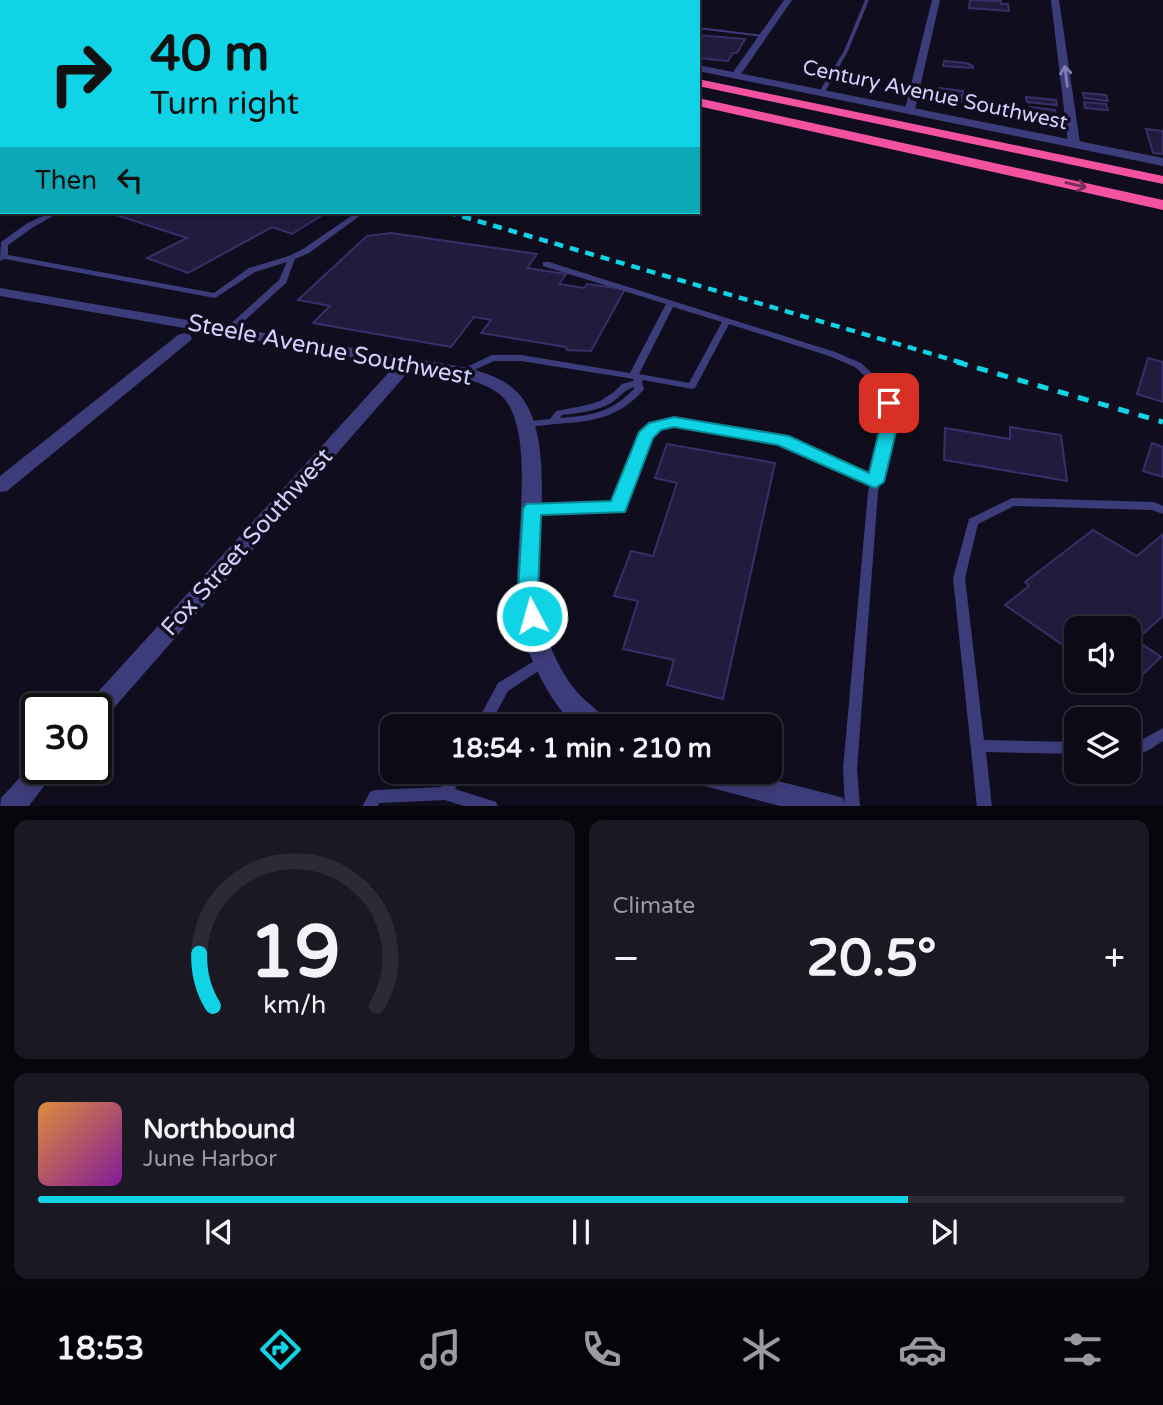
<!DOCTYPE html>
<html lang="en">
<head>
<meta charset="utf-8">
<style>
  :root { --surface:#0c0a16; --page:#1a1823; --text:#f1f3f6; --muted:#9a9aa1; --line:#2c2b35; --accent:#10d3e5 }
  body { margin:0; font-family:"Varela Round",sans-serif; background:var(--page); color:var(--text); height:100vh; display:flex; flex-direction:column; font-size:26px; white-space:nowrap }
  * { box-sizing:border-box; margin:0 }
  p { font-size:23px; color:var(--muted) }
  .icon { flex:none; width:38px; height:38px; fill:none; stroke:currentColor; stroke-width:2; stroke-linecap:round; stroke-linejoin:round }
  .map { position:relative; height:806px; overflow:hidden }
  .details { display:flex; flex-direction:column; gap:14px; padding:14px; background:#07060c; flex:1 }
  .details>* { flex:none }
  .hud { position:absolute; left:0px; top:0px; width:700px; height:214px; box-shadow:0 4px 10px #0003,0 0 0 2px var(--line); background:#10d3e5; color:#111; overflow:hidden }
  .controls { position:absolute; left:1064px; top:616px; display:grid; gap:14px }
  .controls a { display:grid; place-items:center; width:77px; height:77px; border-radius:14px; background:var(--surface); box-shadow:0 4px 10px #0003,0 0 0 2px var(--line); font-size:35px }
  .speed { position:absolute; left:21px; top:693px; display:flex; gap:14px; font-size:35px; font-weight:700; text-align:center }
  .speed>* { display:grid; place-content:center; width:91px; height:91px; border-radius:50%; background:var(--surface); box-shadow:0 4px 10px #0003,0 0 0 2px var(--line); line-height:1 }
  .speed .limit { border:4px solid #111; border-radius:10px; background:#fff; color:#111 }
  .pin { position:absolute; display:grid; place-items:center; width:60px; height:60px; color:#fff; margin:-30px; border-radius:14px; box-shadow:0 4px 10px #0006 }
  .me { position:absolute; width:77px; margin:-38px; rotate:354deg; stroke-linejoin:round; filter:drop-shadow(0 0 5px #0008) }
  .turn { display:flex; align-items:center; gap:24px; height:147px; padding:0 35px; font-size:32px }
  .turn .icon { width:91px; height:91px; stroke-width:2.5 }
  .turn b { display:block; font-size:49px; line-height:60px }
  .then { display:flex; align-items:center; height:66px; padding:0 35px; background:#0003; gap:14px; font-size:26px }
  .big { font-size:52px; font-weight:700; line-height:1.1 }
  .details .widget { flex:1; display:flex; flex-direction:column; justify-content:center; gap:10px; min-width:0; padding:0 24px; border-radius:14px; background:var(--page) }
  .details .dial { align-items:center; gap:0 }
  .dial svg { height:182px; overflow:visible; fill:none; stroke:var(--line); stroke-width:7; stroke-linecap:round; text-anchor:middle }
  .dial text { fill:var(--text); stroke:none }
  .song { display:flex; align-items:center; gap:21px }
  .cover { width:84px; height:84px; border-radius:10px; background:linear-gradient(135deg,hsl(30 70% 55%),hsl(290 70% 35%)) }
  .played { height:7px; border-radius:4px; background:linear-gradient(90deg,var(--accent) 80%,var(--line) 80%) }
  .keys { display:flex; justify-content:space-around; direction:ltr }
  .heat { display:flex; justify-content:space-between; align-items:center; font-size:38px; direction:ltr }
  .details .tiles { flex:1; display:grid; gap:14px; grid-template-columns:1fr 1fr }
  .widget:last-child { grid-column:span 2 }
  .trip { position:absolute; left:380px; top:714px; width:402px; height:70px; border-radius:14px; background:var(--surface); box-shadow:0 4px 10px #0003,0 0 0 2px var(--line); font-weight:700; line-height:70px; text-align:center }
  .tabs { display:flex; height:112px; justify-content:space-around; align-items:center; background:#050409; color:var(--muted) }
  .tabs .icon { width:49px; height:49px }
  .tabs .active { color:var(--accent) }
  .tabs b { font-size:32px; color:var(--text) }
  .map>svg:first-child { display:block }
  .building { fill:#211b3e; stroke:#392f68; stroke-width:2 }
  .lines { fill:none; stroke-linecap:round; stroke-linejoin:round }
  .service { fill:#3d3c7a; fill-rule:evenodd }
  .minor { fill:#3d3c7a; fill-rule:evenodd }
  .tertiary { fill:#3d3c7a; fill-rule:evenodd }
  .motorway { fill:#f352a1; fill-rule:evenodd }
  .rail-far1 { stroke:#10d3e5; stroke-width:4.5; stroke-dasharray:9 7; stroke-linecap:butt }
  .rail { stroke:#10d3e5; stroke-width:5; stroke-dasharray:11 10; stroke-linecap:butt }
  .oneway { stroke:#807eb4 }
  .oneway2 { stroke:#762d59 }
  .route { fill:#10d3e5; stroke:#0a8995; stroke-width:2 }
  .labels { text-anchor:middle; dominant-baseline:central; stroke-width:7; stroke-linejoin:round; paint-order:stroke }
  .far-street-label { font-size:21px; fill:#d3cefc; stroke:#100e1e }
  .street-label { font-size:24px; fill:#d3cefc; stroke:#100e1e }
</style>
</head>
<body>
<div class="map">
<svg width="1163" height="807" viewBox="0 0 1163 807">
  <rect width="100%" height="100%" fill="#100e1e"/>
  <path class="building" d="M970,0l31,1v3h7l1,7 -40,-3z
    M698,35l47,4 -8,14h-4l-5,8 -30,-3z
    M944,61l22,2 7,3v2l-30,-2z
    M939,88l24,3v5l-24,-3z
    M1083,93l23,2 2,6 -24,-3z
    M937,95l25,2 -1,5 -24,-2z
    M1026,97l30,3 1,5 -30,-3z
    M1084,102l22,2 2,6 -23,-2z
    M1030,107l25,3 1,5 -25,-2z
    M1146,129l17,2v23l-10,-1z
    M107,212h220l-35,22 -20,-7 -84,46 -41,-15 40,-20z
    M391,233l146,21 -10,14 39,6 -7,10 25,4 3,-4 38,5 -34,62 -24,-1 -1,-3 -85,-14 10,-13 -17,-3 -23,30 -138,-24 17,-17 -32,-6 69,-64z
    M1148,358l15,4v40l-26,-8z
    M1010,427l51,8 6,46 -123,-21 1,-32 65,11z
    M1152,443l11,4v30l-20,-6z
    M667,444l108,19 -52,236 -56,-14 7,-25 -51,-11 15,-48 -24,-5 17,-45 22,5 24,-73 -22,-5z
    M1093,530l44,26 26,-22v82l-27,24 25,17 -23,22 -9,-7v-44h-53v26l-71,-49 24,-19 -4,-4z"/>
  <g class="lines">
    <path class="service" d="M281,0h6l-3,2h-6z
      M865,0h4l-21,51 -23,41 -5,1 -1,-1 25,-41z
      M698,27l65,8 2,1 -2,1 -65,-8z
      M0,124h2v4h-2z
      M0,202h2v5h-2z
      M51,212h9l-28,16 -24,17v10l206,38 35,-25 40,-12 14,-7 54,-37h8l-56,41 -14,6 -9,24 -54,49h-6l-1,-2 1,-2 53,-48 8,-18 -32,10 -40,26 -210,-39 -5,2 1,-19 25,-18z
      M543,262h6l286,90 26,11 13,12 14,15 9,25 -19,77 -21,277 3,38h-15l-2,-38 25,-277 2,-8 -89,-41 -107,-18 -15,4 -9,8 -28,73 -90,3 -4,-1 -2,-3 2,-3 4,-1 82,-2 27,-69 10,-9 23,-6 113,19 85,38 15,-61 -8,-24 -11,-12 -13,-12 -26,-11 -100,-32 -34,64 -3,1 -49,-9 -1,3 2,6c-24,29 -53,33 -89,35 -10,1 -22,3 -32,2l-2,-2 2,-2 27,-3 6,-8 31,-6 13,-4 14,-9 8,-8 11,-3 1,-2 -113,-18h-27l-31,14 -3,-1 -2,-2 2,-2 32,-15h29l109,18 36,-69 -123,-38zM673,307l49,15 -33,61 -50,-9zM634,387v2c-22,23 -43,27 -74,29l2,-3c17,-2 35,-4 49,-12 8,-5 14,-14 23,-16z
      M1012,498l142,4 9,4v8l-11,-4 -138,-4 -36,18 -13,54 19,162 92,2v12l-90,-2 6,55h-15l-24,-229 16,-59z
      M544,655l5,1 2,4 -2,4 -41,27 -19,35h-14l23,-43z
      M1163,728v13c-10,6 -22,16 -34,14v-12l5,1z
      M449,772h15l-9,17 41,13 2,5h-31l-22,-7 -66,3 -2,4h-15l8,-15 5,-2 66,-3z"/>
    <path class="minor" d="M361,0h10l-12,2z
      M470,0h9l-11,2z
      M635,0h8l-9,2z
      M784,0h8l-53,77h-6l-2,-2z
      M932,0h8l-25,109 -5,3 -5,-3z
      M1051,0h8l21,143 -6,3 -6,-3z
      M0,288l463,79c18,4 40,11 53,24 48,47 11,176 29,240 7,22 17,43 32,61 10,12 26,20 32,34 -8,0 -24,3 -31,-1 -14,-7 -27,-28 -34,-41 -13,-24 -23,-49 -26,-76 -6,-53 19,-165 -12,-207 -10,-14 -31,-19 -47,-25l-459,-80z
      M184,333l6,2 2,3 -2,3 -183,150 -7,1v-16l178,-141z
      M397,369l8,5 -2,4 -298,340 -9,3v-12h-11l2,-5 304,-334z
      M37,759v9h21l-30,39h-28l1,-9z
      M684,772h58l91,23 10,3 3,9h-62l-87,-23 -9,-4z"/>
    <path class="tertiary" d="M241,0h18l3,2h-19z
      M698,65l465,93v8l-465,-95z"/>
    <path class="motorway" d="M119,0h20l2,2h-20z
      M169,0h21l2,2h-21z
      M698,79l465,97v8l-465,-98z
      M698,98l465,102v10l-465,-104z"/>
    <path class="rail-far1" d="M447,212l516,151"/>
    <path class="rail" d="M957,362l206,60"/>
  </g>
  <defs><path id="oneway-shaft" d="M-6 0H5M1.5-3L5.5 0L1.5 3" fill="none" stroke-width="1.6" stroke-linecap="round" stroke-linejoin="round" transform="scale(1.75)"/></defs>
  <use class="oneway" href="#oneway-shaft" transform="translate(1066 76) rotate(-97)"/>
  <use class="oneway2" href="#oneway-shaft" transform="translate(1076 185) rotate(13)"/>
  <path class="route" d="M889,398l8,5 3,12 -16,67 -9,6 -97,-43 -104,-18 -13,3 -8,8 -28,74 -84,3 -3,76 5,25 -3,5 -8,2 -7,-2 -7,-30 5,-82 3,-5 85,-3 28,-69 10,-9 25,-6 115,19 80,37 14,-58 -2,-12z"/>
  <g class="labels">
    <g class="far-street-label">
      <text transform="translate(935 95) rotate(12)">Century Avenue Southwest</text>
    </g>
    <g class="street-label">
      <text transform="translate(330 350) rotate(11)">Steele Avenue Southwest</text>
      <text transform="translate(247 542) rotate(-48)">Fox Street Southwest</text>
    </g>
  </g>
</svg>
<div class="controls">
<a><svg class="icon" aria-label="sound" viewBox="0 0 24 24"><path d="M4 9h4l5-4v14l-5-4H4zM17 9q2 3 0 6"/></svg></a>
<a><svg class="icon" aria-label="layers" viewBox="0 0 24 24"><path d="M12 4l9 5-9 5-9-5zM3 14l9 5 9-5"/></svg></a>
</div>
<div class="speed"><div class="limit">30</div></div>
<div class="pin" style="left:889px;top:403px;background:#d93025"><svg class="icon" aria-label="arrive" viewBox="0 0 24 24"><path d="M6 21V4h12l-3 4 3 4H6"/></svg></div>
<svg class="me" style="left:532px;top:616px" viewBox="-20 -20 40 40"><circle r="17" fill="#10d3e5" stroke="#fff" stroke-width="3"/><path d="M0-11L8 9 0 5-8 9z" fill="#fff"/></svg>
<div class="trip">18:54 · 1 min · 210 m</div>
<div class="hud">
<div class="turn"><svg class="icon" aria-label="right" viewBox="0 0 24 24"><path d="M7 20v-9h11M14 6l5 5-5 5"/></svg><div><b>40 m</b>Turn right</div></div>
<div class="then">Then<svg class="icon" aria-label="left" viewBox="0 0 24 24"><path d="M17 20v-9H6M10 6l-5 5 5 5"/></svg></div>
</div>
</div>
<section class="details">
<div class="tiles">
<div class="widget dial"><svg viewBox="0 0 100 80">
<path d="M14 69A42 42 0 1 1 86 69"/>
<path d="M14 69A42 42 0 0 1 8 46" stroke="#10d3e5"/>
<text x="50" y="56" font-size="32" font-weight="700">19</text>
<text x="50" y="72" font-size="11">km/h</text>
</svg></div>
<div class="widget"><p>Climate</p>
<div class="heat"><a>−</a><b class="big">20.5°</b><a>+</a></div>
</div>
<div class="widget">
<div class="song"><i class="cover"></i><div><b>Northbound</b><p>June Harbor</p></div></div>
<div class="played"></div>
<div class="keys"><svg class="icon" aria-label="previous" viewBox="0 0 24 24"><path d="M18 5L8 12l10 7zM5 5v14"/></svg><svg class="icon" aria-label="pause" viewBox="0 0 24 24"><path d="M8 5v14M16 5v14"/></svg><svg class="icon" aria-label="next" viewBox="0 0 24 24"><path d="M6 5l10 7-10 7zM19 5v14"/></svg></div>
</div>
</div>
</section>
<nav class="tabs">
<b>18:53</b>
<svg class="icon active" aria-label="directions" viewBox="0 0 24 24"><path d="M12 3l9 9-9 9-9-9zM9 14v-3h6M13 9l2 2-2 2"/></svg>
<svg class="icon" aria-label="music" viewBox="0 0 24 24"><path d="M9 18V5l10-2v13"/><circle cx="6" cy="18" r="3"/><circle cx="16" cy="16" r="3"/></svg>
<svg class="icon" aria-label="phone" viewBox="0 0 24 24"><path d="M5 4h4l2 5-3 2q2 4 5 5l2-3 5 2v4C11 20 4 13 5 4z"/></svg>
<svg class="icon" aria-label="climate" viewBox="0 0 24 24"><path d="M12 3v18M4 7l16 10M4 17L20 7"/></svg>
<svg class="icon" aria-label="car" viewBox="0 0 24 24"><path d="M5 17H2v-5l4-1 3-4h7l3 4 3 1v5h-3M9 17h6M6 11h13"/><circle cx="7" cy="17" r="2"/><circle cx="17" cy="17" r="2"/></svg>
<svg class="icon" aria-label="filters" viewBox="0 0 24 24"><path d="M4 7h16M4 17h16"/><circle cx="9" cy="7" r="2"/><circle cx="15" cy="17" r="2"/></svg>
</nav>
</body>
</html>
